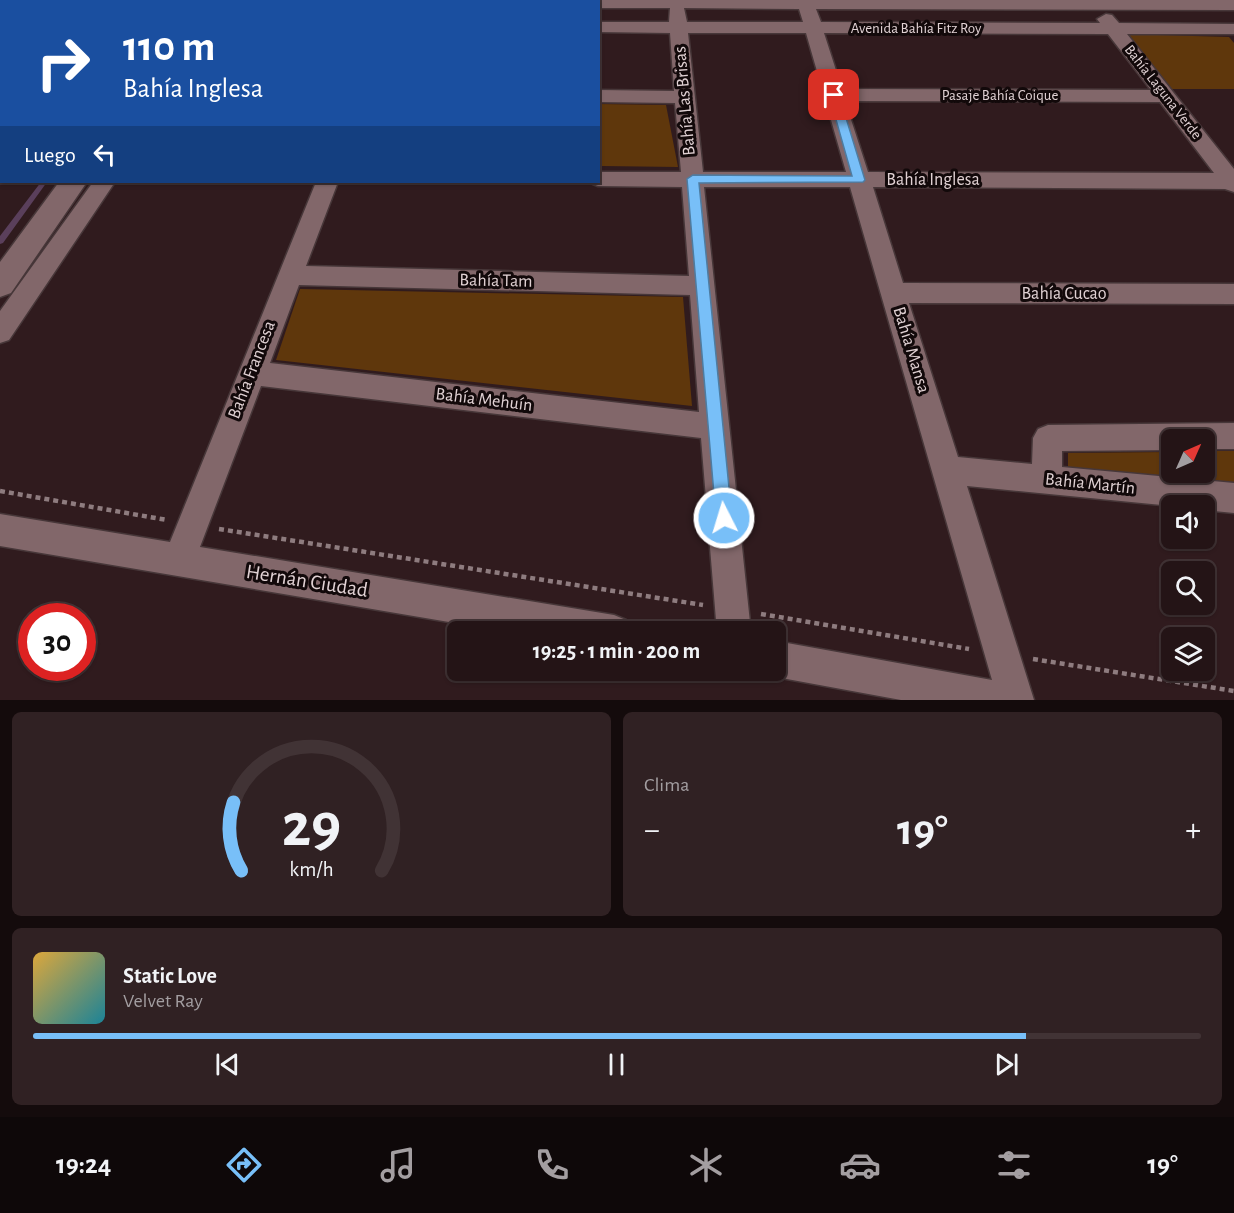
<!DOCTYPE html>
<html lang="es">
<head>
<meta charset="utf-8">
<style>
  :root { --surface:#241416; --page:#302123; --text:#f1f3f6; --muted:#a39ea1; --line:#413335; --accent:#78bff8 }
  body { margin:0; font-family:"Alegreya Sans",sans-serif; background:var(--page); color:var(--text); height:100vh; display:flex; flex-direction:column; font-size:22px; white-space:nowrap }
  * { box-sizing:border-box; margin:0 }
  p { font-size:20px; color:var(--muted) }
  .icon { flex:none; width:33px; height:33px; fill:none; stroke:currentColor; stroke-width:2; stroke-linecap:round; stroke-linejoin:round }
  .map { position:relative; height:700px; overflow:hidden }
  .sheet { display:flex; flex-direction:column; gap:12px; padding:12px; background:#140b0c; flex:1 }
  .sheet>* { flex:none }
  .hud { position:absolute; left:0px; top:0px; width:600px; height:183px; box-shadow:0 2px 4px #0004,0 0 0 2px var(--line); background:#1a4fa0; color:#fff; overflow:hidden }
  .needle { width:39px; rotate:45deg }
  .tools { position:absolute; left:1161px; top:429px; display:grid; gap:12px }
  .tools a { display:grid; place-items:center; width:54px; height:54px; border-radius:9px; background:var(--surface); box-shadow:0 2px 4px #0004,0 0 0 2px var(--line); font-size:30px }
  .speed { position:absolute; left:18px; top:603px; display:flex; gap:12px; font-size:30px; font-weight:700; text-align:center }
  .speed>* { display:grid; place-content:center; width:78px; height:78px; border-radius:50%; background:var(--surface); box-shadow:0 2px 4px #0004,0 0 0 2px var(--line); line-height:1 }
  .speed .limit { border:9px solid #d22; background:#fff; color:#111 }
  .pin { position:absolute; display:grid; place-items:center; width:51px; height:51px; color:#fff; margin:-26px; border-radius:12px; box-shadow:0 3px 9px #0006 }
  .me { position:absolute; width:66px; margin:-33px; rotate:355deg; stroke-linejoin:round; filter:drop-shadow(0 0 4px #0008) }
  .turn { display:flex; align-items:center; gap:21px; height:126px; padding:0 24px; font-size:27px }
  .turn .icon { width:78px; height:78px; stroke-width:2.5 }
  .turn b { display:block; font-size:42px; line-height:51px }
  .then { display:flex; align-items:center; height:57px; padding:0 24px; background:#0003; gap:12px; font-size:22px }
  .big { font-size:45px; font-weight:700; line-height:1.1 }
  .sheet .widget { flex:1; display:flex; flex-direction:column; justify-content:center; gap:9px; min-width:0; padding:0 21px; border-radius:9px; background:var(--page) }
  .sheet .dial { align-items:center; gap:0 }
  .dial svg { height:156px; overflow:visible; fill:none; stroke:var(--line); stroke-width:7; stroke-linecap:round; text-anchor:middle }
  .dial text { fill:var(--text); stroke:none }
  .song { display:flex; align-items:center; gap:18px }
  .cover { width:72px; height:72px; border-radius:9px; background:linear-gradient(135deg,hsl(40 70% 55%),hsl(190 70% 35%)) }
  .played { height:6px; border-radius:3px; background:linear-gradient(90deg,var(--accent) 85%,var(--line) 85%) }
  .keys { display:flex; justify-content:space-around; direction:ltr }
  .heat { display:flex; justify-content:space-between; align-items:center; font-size:33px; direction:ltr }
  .sheet .tiles { flex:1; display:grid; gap:12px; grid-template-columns:1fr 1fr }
  .widget:last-child { grid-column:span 2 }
  .trip { position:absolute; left:447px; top:621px; width:339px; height:60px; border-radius:9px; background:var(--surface); box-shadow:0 2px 4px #0004,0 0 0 2px var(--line); font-weight:700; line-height:60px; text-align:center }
  .dock { display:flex; height:96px; justify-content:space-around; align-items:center; background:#0e0809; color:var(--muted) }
  .dock .icon { width:42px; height:42px }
  .dock .selected { color:var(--accent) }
  .dock b { font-size:27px; color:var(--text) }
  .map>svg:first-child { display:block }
  .green { fill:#5f370c }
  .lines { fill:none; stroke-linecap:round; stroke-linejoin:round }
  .stream { fill:#5a3f5b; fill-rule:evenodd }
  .minor-casing { stroke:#473739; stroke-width:3 }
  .secondary-casing { stroke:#473739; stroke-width:3 }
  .path { stroke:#8e7c7f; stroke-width:4.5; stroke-dasharray:5 4; stroke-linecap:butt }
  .minor { fill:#82676a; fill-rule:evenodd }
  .secondary { fill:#82676a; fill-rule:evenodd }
  .route { fill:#78bff8; stroke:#4e7ca1; stroke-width:1.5 }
  .labels { text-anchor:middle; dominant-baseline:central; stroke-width:6; stroke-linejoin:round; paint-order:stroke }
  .far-street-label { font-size:15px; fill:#e0d1d3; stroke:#12090a }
  .street-label { font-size:18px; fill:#e0d1d3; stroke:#12090a }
  .near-street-label { font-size:21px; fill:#e0d1d3; stroke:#12090a }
</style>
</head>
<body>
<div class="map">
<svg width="1234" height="700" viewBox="0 0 1234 700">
  <rect width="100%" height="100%" fill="#301b1e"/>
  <path class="green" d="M1122,34l107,3 5,6v46h-64z
    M598,104l68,1 12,62 -76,-1z
    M300,289l383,8 9,109 -416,-46z
    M1205,451h29v35l-166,-16v-17l103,-1 1,20h32z"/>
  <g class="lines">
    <path class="stream" d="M176,0h6l-1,2h-5z
      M41,182h6l-44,61 -3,1v-8z"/>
    <defs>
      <path id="minor" d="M219,0h18l-18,2z
        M382,0h18v2h-18z
        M591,0h643v10l-418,-1 5,13 279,1 -3,-4 9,-5 6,1 7,8 115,1v10h-107l107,135v23l-9,-3 -352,-2 30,96 331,1v20l-325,-1 49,154 74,7 1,-26 5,-9 10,-4 186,-2v26h-30v-9h-32v10l-110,1v16l172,16v30l-30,-3v-4h-32l-205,-20 67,214h-133l-125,-23 -13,-7h13v-29l216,39 -142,-493h-146l47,445h-34l-16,-194 -440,-52 -61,161 414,68 12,5 5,12h-123l-508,-86v-32l170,28 146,-360h22l-32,84 383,10 -7,-89 -84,-1 -10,-4h10v-10h83l-6,-69 -77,-1v-12l76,1 -4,-58 -72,-1v-10h71l1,-14h-72v-6zM684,8l115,1 4,13h-116zM688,33h118l40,139h-143zM824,33l284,1 43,56 -309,-1zM845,101l315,1 54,71 -346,-1zM299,285l391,10 9,117 -429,-49z
        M93,182h22l-106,158 -9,3v-32z"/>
      <path id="secondary" d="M191,0h22l-22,2z
        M59,182h28l-76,111 -11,4v-35z"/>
    </defs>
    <use href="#minor" class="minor-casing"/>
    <use href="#secondary" class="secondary-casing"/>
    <path class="path" d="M0,491l167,29
      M219,529l484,76
      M761,614l208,35
      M1033,659l201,32"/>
    <use href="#minor" class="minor"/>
    <use href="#secondary" class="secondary"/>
  </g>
  <path class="route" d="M834,92l5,3 26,85 -2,2 -164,1 33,335 -2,6 -6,2 -5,-2 -3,-6 -29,-339 6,-4 159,1 -23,-81z"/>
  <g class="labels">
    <g class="far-street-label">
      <text x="916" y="28">Avenida Bahía Fitz Roy</text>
      <text transform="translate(1163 92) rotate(52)">Bahía Laguna Verde</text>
      <text x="1000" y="95">Pasaje Bahía Coique</text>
    </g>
    <g class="street-label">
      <text transform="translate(685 101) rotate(-95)">Bahía Las Brisas</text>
      <text x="933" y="180">Bahía Inglesa</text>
      <text transform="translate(496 281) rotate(1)">Bahía Tam</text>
      <text x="1064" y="294">Bahía Cucao</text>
      <text transform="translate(911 350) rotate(73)">Bahía Mansa</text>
      <text transform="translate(252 370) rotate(-69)">Bahía Francesa</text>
      <text transform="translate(484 400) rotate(7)">Bahía Mehuín</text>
      <text transform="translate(1090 484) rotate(6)">Bahía Martín</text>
    </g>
    <g class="near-street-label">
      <text transform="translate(307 581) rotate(9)">Hernán Ciudad</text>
    </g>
  </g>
</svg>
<div class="tools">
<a><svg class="needle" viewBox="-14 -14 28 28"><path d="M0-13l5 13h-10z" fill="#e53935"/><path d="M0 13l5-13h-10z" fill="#a39ea1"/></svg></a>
<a><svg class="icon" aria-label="sound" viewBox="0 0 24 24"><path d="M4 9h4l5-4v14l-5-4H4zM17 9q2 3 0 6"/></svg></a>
<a><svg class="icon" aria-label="search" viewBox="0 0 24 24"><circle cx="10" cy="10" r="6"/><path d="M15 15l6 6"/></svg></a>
<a><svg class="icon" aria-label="layers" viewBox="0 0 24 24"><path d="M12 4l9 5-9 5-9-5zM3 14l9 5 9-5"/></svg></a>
</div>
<div class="speed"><div class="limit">30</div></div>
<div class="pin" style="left:834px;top:95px;background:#d93025"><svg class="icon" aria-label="arrive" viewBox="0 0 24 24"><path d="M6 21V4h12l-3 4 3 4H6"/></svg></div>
<svg class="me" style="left:724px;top:518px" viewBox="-20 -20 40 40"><circle r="17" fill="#78bff8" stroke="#fff" stroke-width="3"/><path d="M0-11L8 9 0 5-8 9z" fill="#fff"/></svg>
<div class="trip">19:25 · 1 min · 200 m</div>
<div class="hud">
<div class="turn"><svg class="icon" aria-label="right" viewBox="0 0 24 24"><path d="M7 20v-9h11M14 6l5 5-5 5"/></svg><div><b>110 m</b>Bahía Inglesa</div></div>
<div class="then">Luego<svg class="icon" aria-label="left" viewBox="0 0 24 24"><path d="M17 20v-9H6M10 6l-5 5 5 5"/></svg></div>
</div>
</div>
<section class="sheet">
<div class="tiles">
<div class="widget dial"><svg viewBox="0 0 100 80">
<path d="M14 69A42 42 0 1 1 86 69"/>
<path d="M14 69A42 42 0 0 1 10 34" stroke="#78bff8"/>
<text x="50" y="56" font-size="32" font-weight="700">29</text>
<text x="50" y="72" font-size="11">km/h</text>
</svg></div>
<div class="widget"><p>Clima</p>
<div class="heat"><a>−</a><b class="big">19°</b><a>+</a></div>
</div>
<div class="widget">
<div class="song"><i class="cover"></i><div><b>Static Love</b><p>Velvet Ray</p></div></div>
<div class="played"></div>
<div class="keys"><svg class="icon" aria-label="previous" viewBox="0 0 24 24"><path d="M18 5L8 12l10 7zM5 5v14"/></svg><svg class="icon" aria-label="pause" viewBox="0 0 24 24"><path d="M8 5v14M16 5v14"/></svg><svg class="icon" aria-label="next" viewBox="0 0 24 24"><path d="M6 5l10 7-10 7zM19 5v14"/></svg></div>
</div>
</div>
</section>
<nav class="dock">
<b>19:24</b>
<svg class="icon selected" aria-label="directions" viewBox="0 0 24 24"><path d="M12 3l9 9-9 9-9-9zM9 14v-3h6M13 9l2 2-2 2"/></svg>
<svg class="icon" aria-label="music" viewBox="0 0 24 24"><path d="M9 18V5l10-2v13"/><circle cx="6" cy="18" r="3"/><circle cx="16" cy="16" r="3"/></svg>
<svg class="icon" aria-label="phone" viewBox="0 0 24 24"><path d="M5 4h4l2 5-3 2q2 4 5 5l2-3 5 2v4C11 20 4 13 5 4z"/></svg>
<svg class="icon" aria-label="climate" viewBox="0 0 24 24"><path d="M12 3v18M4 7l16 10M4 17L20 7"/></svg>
<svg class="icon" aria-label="car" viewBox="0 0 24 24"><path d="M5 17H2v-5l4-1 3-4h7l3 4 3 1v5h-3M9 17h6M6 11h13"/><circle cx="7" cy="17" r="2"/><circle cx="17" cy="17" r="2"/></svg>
<svg class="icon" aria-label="filters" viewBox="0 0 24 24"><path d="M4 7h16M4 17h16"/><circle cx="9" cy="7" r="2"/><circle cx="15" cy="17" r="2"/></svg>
<b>19°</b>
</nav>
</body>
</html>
